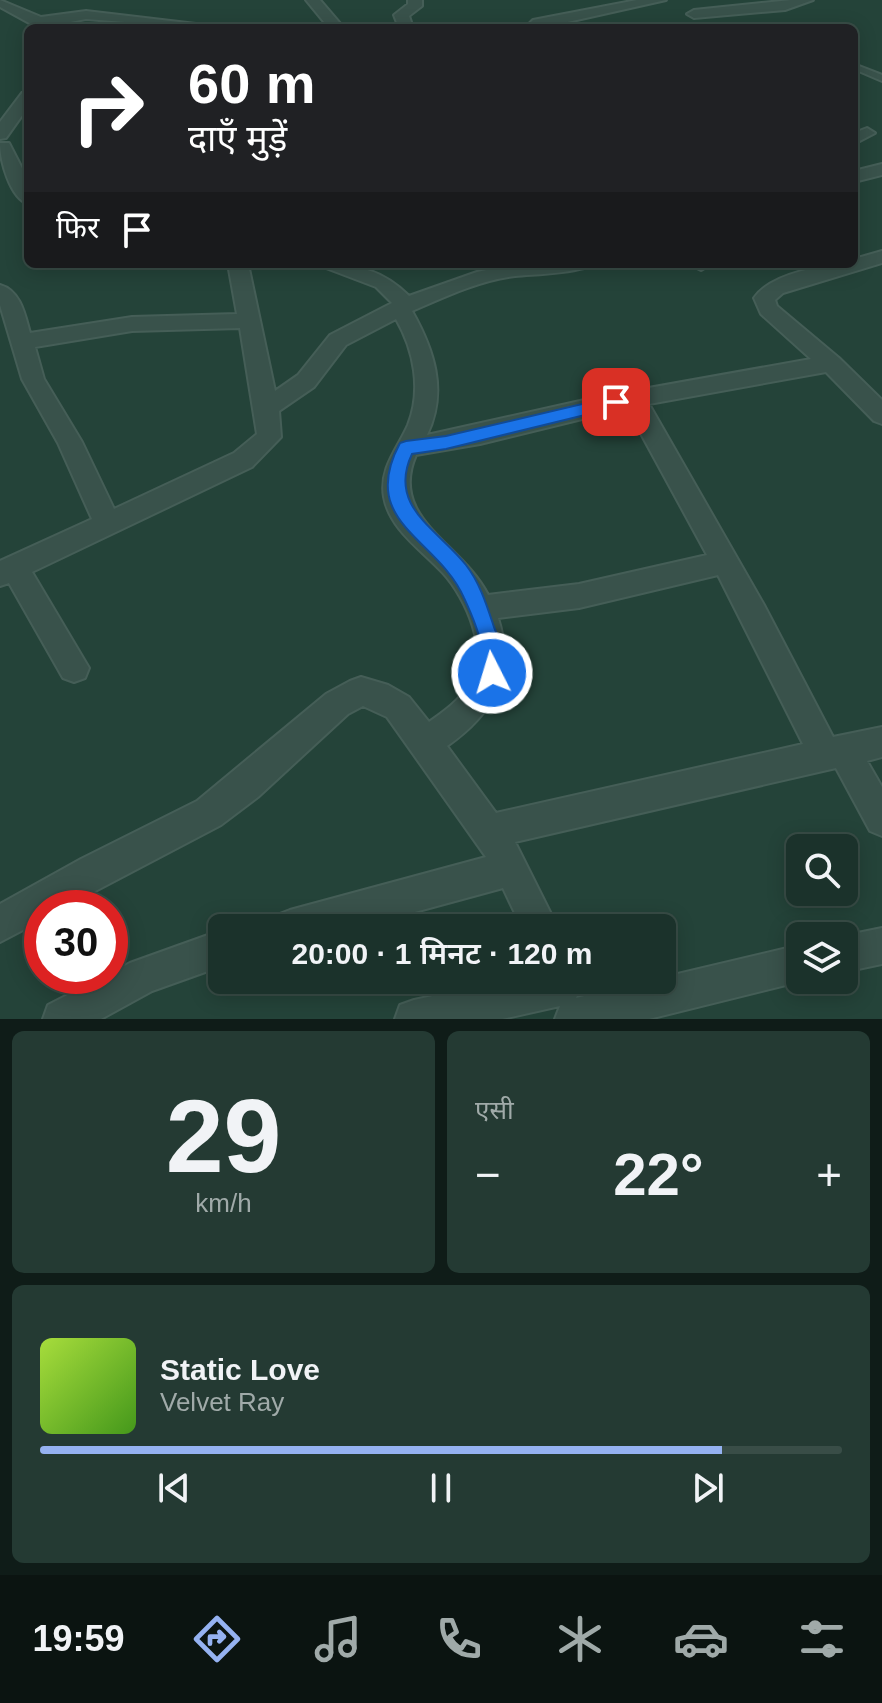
<!DOCTYPE html>
<html lang="hi">
<head>
<meta charset="utf-8">
<style>
  :root { --surface:#1b322b; --page:#243a33; --text:#f1f3f6; --muted:#a0aaa9; --line:#394d47; --accent:#95b2f1 }
  body { margin:0; font-family:Helvetica,"Noto Sans Devanagari",sans-serif; background:var(--page); color:var(--text); height:100vh; display:flex; flex-direction:column; font-size:30px; white-space:nowrap }
  * { box-sizing:border-box; margin:0 }
  p { font-size:26px; color:var(--muted) }
  .icon { flex:none; width:44px; height:44px; fill:none; stroke:currentColor; stroke-width:2; stroke-linecap:round; stroke-linejoin:round }
  .map { position:relative; height:1019px; overflow:hidden }
  .panel { display:flex; flex-direction:column; gap:12px; padding:12px; background:#0f1c18; flex:1 }
  .panel>* { flex:none }
  .hud { position:absolute; left:24px; top:24px; width:834px; height:244px; border-radius:12px; box-shadow:0 4px 20px #0003,0 0 0 2px var(--line); background:#202124; color:#fff; overflow:hidden }
  .tools { position:absolute; left:786px; top:834px; display:grid; gap:16px }
  .tools a { display:grid; place-items:center; width:72px; height:72px; border-radius:12px; background:var(--surface); box-shadow:0 4px 20px #0003,0 0 0 2px var(--line); font-size:40px }
  .speed { position:absolute; left:24px; top:890px; display:flex; gap:16px; font-size:40px; font-weight:700; text-align:center }
  .speed>* { display:grid; place-content:center; width:104px; height:104px; border-radius:50%; background:var(--surface); box-shadow:0 4px 20px #0003,0 0 0 2px var(--line); line-height:1 }
  .speed .limit { border:12px solid #d22; background:#fff; color:#111 }
  .pin { position:absolute; display:grid; place-items:center; width:68px; height:68px; color:#fff; margin:-34px; border-radius:16px; box-shadow:0 4px 12px #0006 }
  .me { position:absolute; width:88px; margin:-44px; rotate:355deg; stroke-linejoin:round; filter:drop-shadow(0 0 6px #0008) }
  .turn { display:flex; align-items:center; gap:28px; height:168px; padding:0 32px; font-size:36px }
  .turn .icon { width:104px; height:104px; stroke-width:2.5 }
  .turn b { display:block; font-size:56px; line-height:68px }
  .then { display:flex; align-items:center; height:76px; padding:0 32px; background:#0003; gap:16px; font-size:30px }
  .big { font-size:60px; font-weight:600; line-height:1.1 }
  .panel .tile { flex:1; display:flex; flex-direction:column; justify-content:center; gap:12px; min-width:0; padding:0 28px; border-radius:12px; background:var(--page) }
  .panel .dial { align-items:center; gap:0 }
  .dial b { font-size:104px; line-height:1 }
  .song { display:flex; align-items:center; gap:24px }
  .cover { width:96px; height:96px; border-radius:12px; background:linear-gradient(135deg,hsl(80 70% 55%),hsl(100 70% 35%)) }
  .played { height:8px; border-radius:4px; background:linear-gradient(90deg,var(--accent) 85%,var(--line) 85%) }
  .keys { display:flex; justify-content:space-around; direction:ltr }
  .heat { display:flex; justify-content:space-between; align-items:center; font-size:44px; direction:ltr }
  .panel .tiles { flex:1; display:grid; gap:12px; grid-template-columns:1fr 1fr }
  .tile:last-child { grid-column:span 2 }
  .trip { position:absolute; left:208px; top:914px; width:468px; height:80px; border-radius:12px; background:var(--surface); box-shadow:0 4px 20px #0003,0 0 0 2px var(--line); font-weight:600; line-height:80px; text-align:center }
  .dock { display:flex; height:128px; justify-content:space-around; align-items:center; background:#0b1411; color:var(--muted) }
  .dock .icon { width:56px; height:56px }
  .dock .current { color:var(--accent) }
  .dock b { font-size:36px; color:var(--text) }
  .map>svg:first-child { display:block }
  .lines { fill:none; stroke-linecap:round; stroke-linejoin:round }
  .lane-casing { stroke:#455e57; stroke-width:4 }
  .street-casing { stroke:#455e57; stroke-width:4 }
  .lane { fill:#39524b; fill-rule:evenodd }
  .street { fill:#39524b; fill-rule:evenodd }
  .route { fill:#1a73e8; stroke:#114b97; stroke-width:2 }
</style>
</head>
<body>
<div class="map">
<svg width="882" height="1019" viewBox="0 0 882 1019">
  <rect width="100%" height="100%" fill="#244339"/>
  <g class="lines">
    <defs>
      <path id="lane" d="M854,64l28,11v6l-28,-12z"/>
      <path id="street" d="M0,0l41,17 45,-6 110,13 7,4 -117,-9 -58,11 3,-6 -31,-17z
        M306,0h14l24,28h-15z
        M408,0h14v6l-13,10 4,12h-14l-5,-13 14,-11z
        M637,0h29l-125,28h-16l8,-8z
        M791,0h22l-28,10 -91,8 -7,-4 7,-4z
        M28,91v16l-22,31 -6,1v-17l22,-29z
        M867,128l8,5 -21,11v-11z
        M0,143h9l19,37v24c-18,-6 -28,-44 -28,-61z
        M882,164v11l-28,7v-11z
        M882,251v12l-99,30 -8,7 2,6 62,52 43,42v24l-8,-3 -48,-49 -177,32 115,201 69,132 49,-10v30l-15,4 15,26v49l-12,-5 -34,-63 -321,74 43,86h-36l-19,-40 -147,40h-84l5,-13 13,-5 196,-53 -99,-140 -24,-11 -15,8 -90,83 -37,28 -158,83h-21v12l-42,22v-38l81,-45 116,-58 129,-107 24,-13 11,-4 27,8 21,12 20,25c14,-10 30,-21 40,-37 22,-32 -3,-87 -26,-112 -21,-23 -53,-43 -59,-76 -5,-29 14,-49 24,-72 14,-35 6,-75 -12,-106l-50,26 -32,42 -35,24 2,26 -29,30 -220,105 57,96 -4,10 -11,4 -11,-4 -54,-95 -9,3v-25l92,-42 -34,-76 -36,-64 -22,-74v-20c21,6 25,30 30,48l102,-16 105,-3 -9,-50h20l27,127 23,-16 32,-40 62,-32 -16,-16 -50,-19 -3,-4c35,0 61,7 86,32l68,-24 38,-8h72l-3,4c-24,6 -45,6 -69,8 -35,4 -71,21 -103,35 22,39 36,80 15,124l171,-38 213,-38 -50,-45 -7,-16c17,-25 71,-34 100,-34v-5zM240,328l17,106 -23,19 -120,56 -32,-67 -38,-63 -9,-32 97,-16zM627,408l80,147 -128,29 -91,11c-27,-53 -100,-76 -72,-140l64,-11zM718,575l85,169 -307,69 -49,-67c46,-32 69,-72 51,-128l81,-10z
        M689,264h22l-10,6z
        M882,928v36l-38,8 -1,-36z
        M222,930v36l-70,25 -51,28h-58l5,-14 82,-42z
        M800,945v35h6l-157,39h-94l5,-13 -58,13h-107l5,-14 14,-5 93,-20h71l3,7 -5,11z"/>
    </defs>
    <use href="#lane" class="lane-casing"/>
    <use href="#street" class="street-casing"/>
    <use href="#lane" class="lane"/>
    <use href="#street" class="street"/>
  </g>
  <path class="route" d="M616,396l6,2v8l-176,43 -34,5c-25,53 26,75 54,111 14,18 21,41 28,62 7,17 13,35 5,53l-7,3 -8,-3c-4,-10 0,-19 -2,-30 -2,-16 -11,-37 -18,-52 -26,-60 -107,-75 -64,-155l6,-2 40,-5z"/>
</svg>
<div class="tools">
<a><svg class="icon" aria-label="search" viewBox="0 0 24 24"><circle cx="10" cy="10" r="6"/><path d="M15 15l6 6"/></svg></a>
<a><svg class="icon" aria-label="layers" viewBox="0 0 24 24"><path d="M12 4l9 5-9 5-9-5zM3 14l9 5 9-5"/></svg></a>
</div>
<div class="speed"><div class="limit">30</div></div>
<div class="pin" style="left:616px;top:402px;background:#d93025"><svg class="icon" aria-label="arrive" viewBox="0 0 24 24"><path d="M6 21V4h12l-3 4 3 4H6"/></svg></div>
<svg class="me" style="left:492px;top:673px" viewBox="-20 -20 40 40"><circle r="17" fill="#1a73e8" stroke="#fff" stroke-width="3"/><path d="M0-11L8 9 0 5-8 9z" fill="#fff"/></svg>
<div class="trip">20:00 · 1 मिनट · 120 m</div>
<div class="hud">
<div class="turn"><svg class="icon" aria-label="right" viewBox="0 0 24 24"><path d="M7 20v-9h11M14 6l5 5-5 5"/></svg><div><b>60 m</b>दाएँ मुड़ें</div></div>
<div class="then">फिर<svg class="icon" aria-label="arrive" viewBox="0 0 24 24"><path d="M6 21V4h12l-3 4 3 4H6"/></svg></div>
</div>
</div>
<section class="panel">
<div class="tiles">
<div class="tile dial"><b>29</b><p>km/h</p></div>
<div class="tile"><p>एसी</p>
<div class="heat"><a>−</a><b class="big">22°</b><a>+</a></div>
</div>
<div class="tile">
<div class="song"><i class="cover"></i><div><b>Static Love</b><p>Velvet Ray</p></div></div>
<div class="played"></div>
<div class="keys"><svg class="icon" aria-label="previous" viewBox="0 0 24 24"><path d="M18 5L8 12l10 7zM5 5v14"/></svg><svg class="icon" aria-label="pause" viewBox="0 0 24 24"><path d="M8 5v14M16 5v14"/></svg><svg class="icon" aria-label="next" viewBox="0 0 24 24"><path d="M6 5l10 7-10 7zM19 5v14"/></svg></div>
</div>
</div>
</section>
<nav class="dock">
<b>19:59</b>
<svg class="icon current" aria-label="directions" viewBox="0 0 24 24"><path d="M12 3l9 9-9 9-9-9zM9 14v-3h6M13 9l2 2-2 2"/></svg>
<svg class="icon" aria-label="music" viewBox="0 0 24 24"><path d="M9 18V5l10-2v13"/><circle cx="6" cy="18" r="3"/><circle cx="16" cy="16" r="3"/></svg>
<svg class="icon" aria-label="phone" viewBox="0 0 24 24"><path d="M5 4h4l2 5-3 2q2 4 5 5l2-3 5 2v4C11 20 4 13 5 4z"/></svg>
<svg class="icon" aria-label="climate" viewBox="0 0 24 24"><path d="M12 3v18M4 7l16 10M4 17L20 7"/></svg>
<svg class="icon" aria-label="car" viewBox="0 0 24 24"><path d="M5 17H2v-5l4-1 3-4h7l3 4 3 1v5h-3M9 17h6M6 11h13"/><circle cx="7" cy="17" r="2"/><circle cx="17" cy="17" r="2"/></svg>
<svg class="icon" aria-label="filters" viewBox="0 0 24 24"><path d="M4 7h16M4 17h16"/><circle cx="9" cy="7" r="2"/><circle cx="15" cy="17" r="2"/></svg>
</nav>
</body>
</html>
